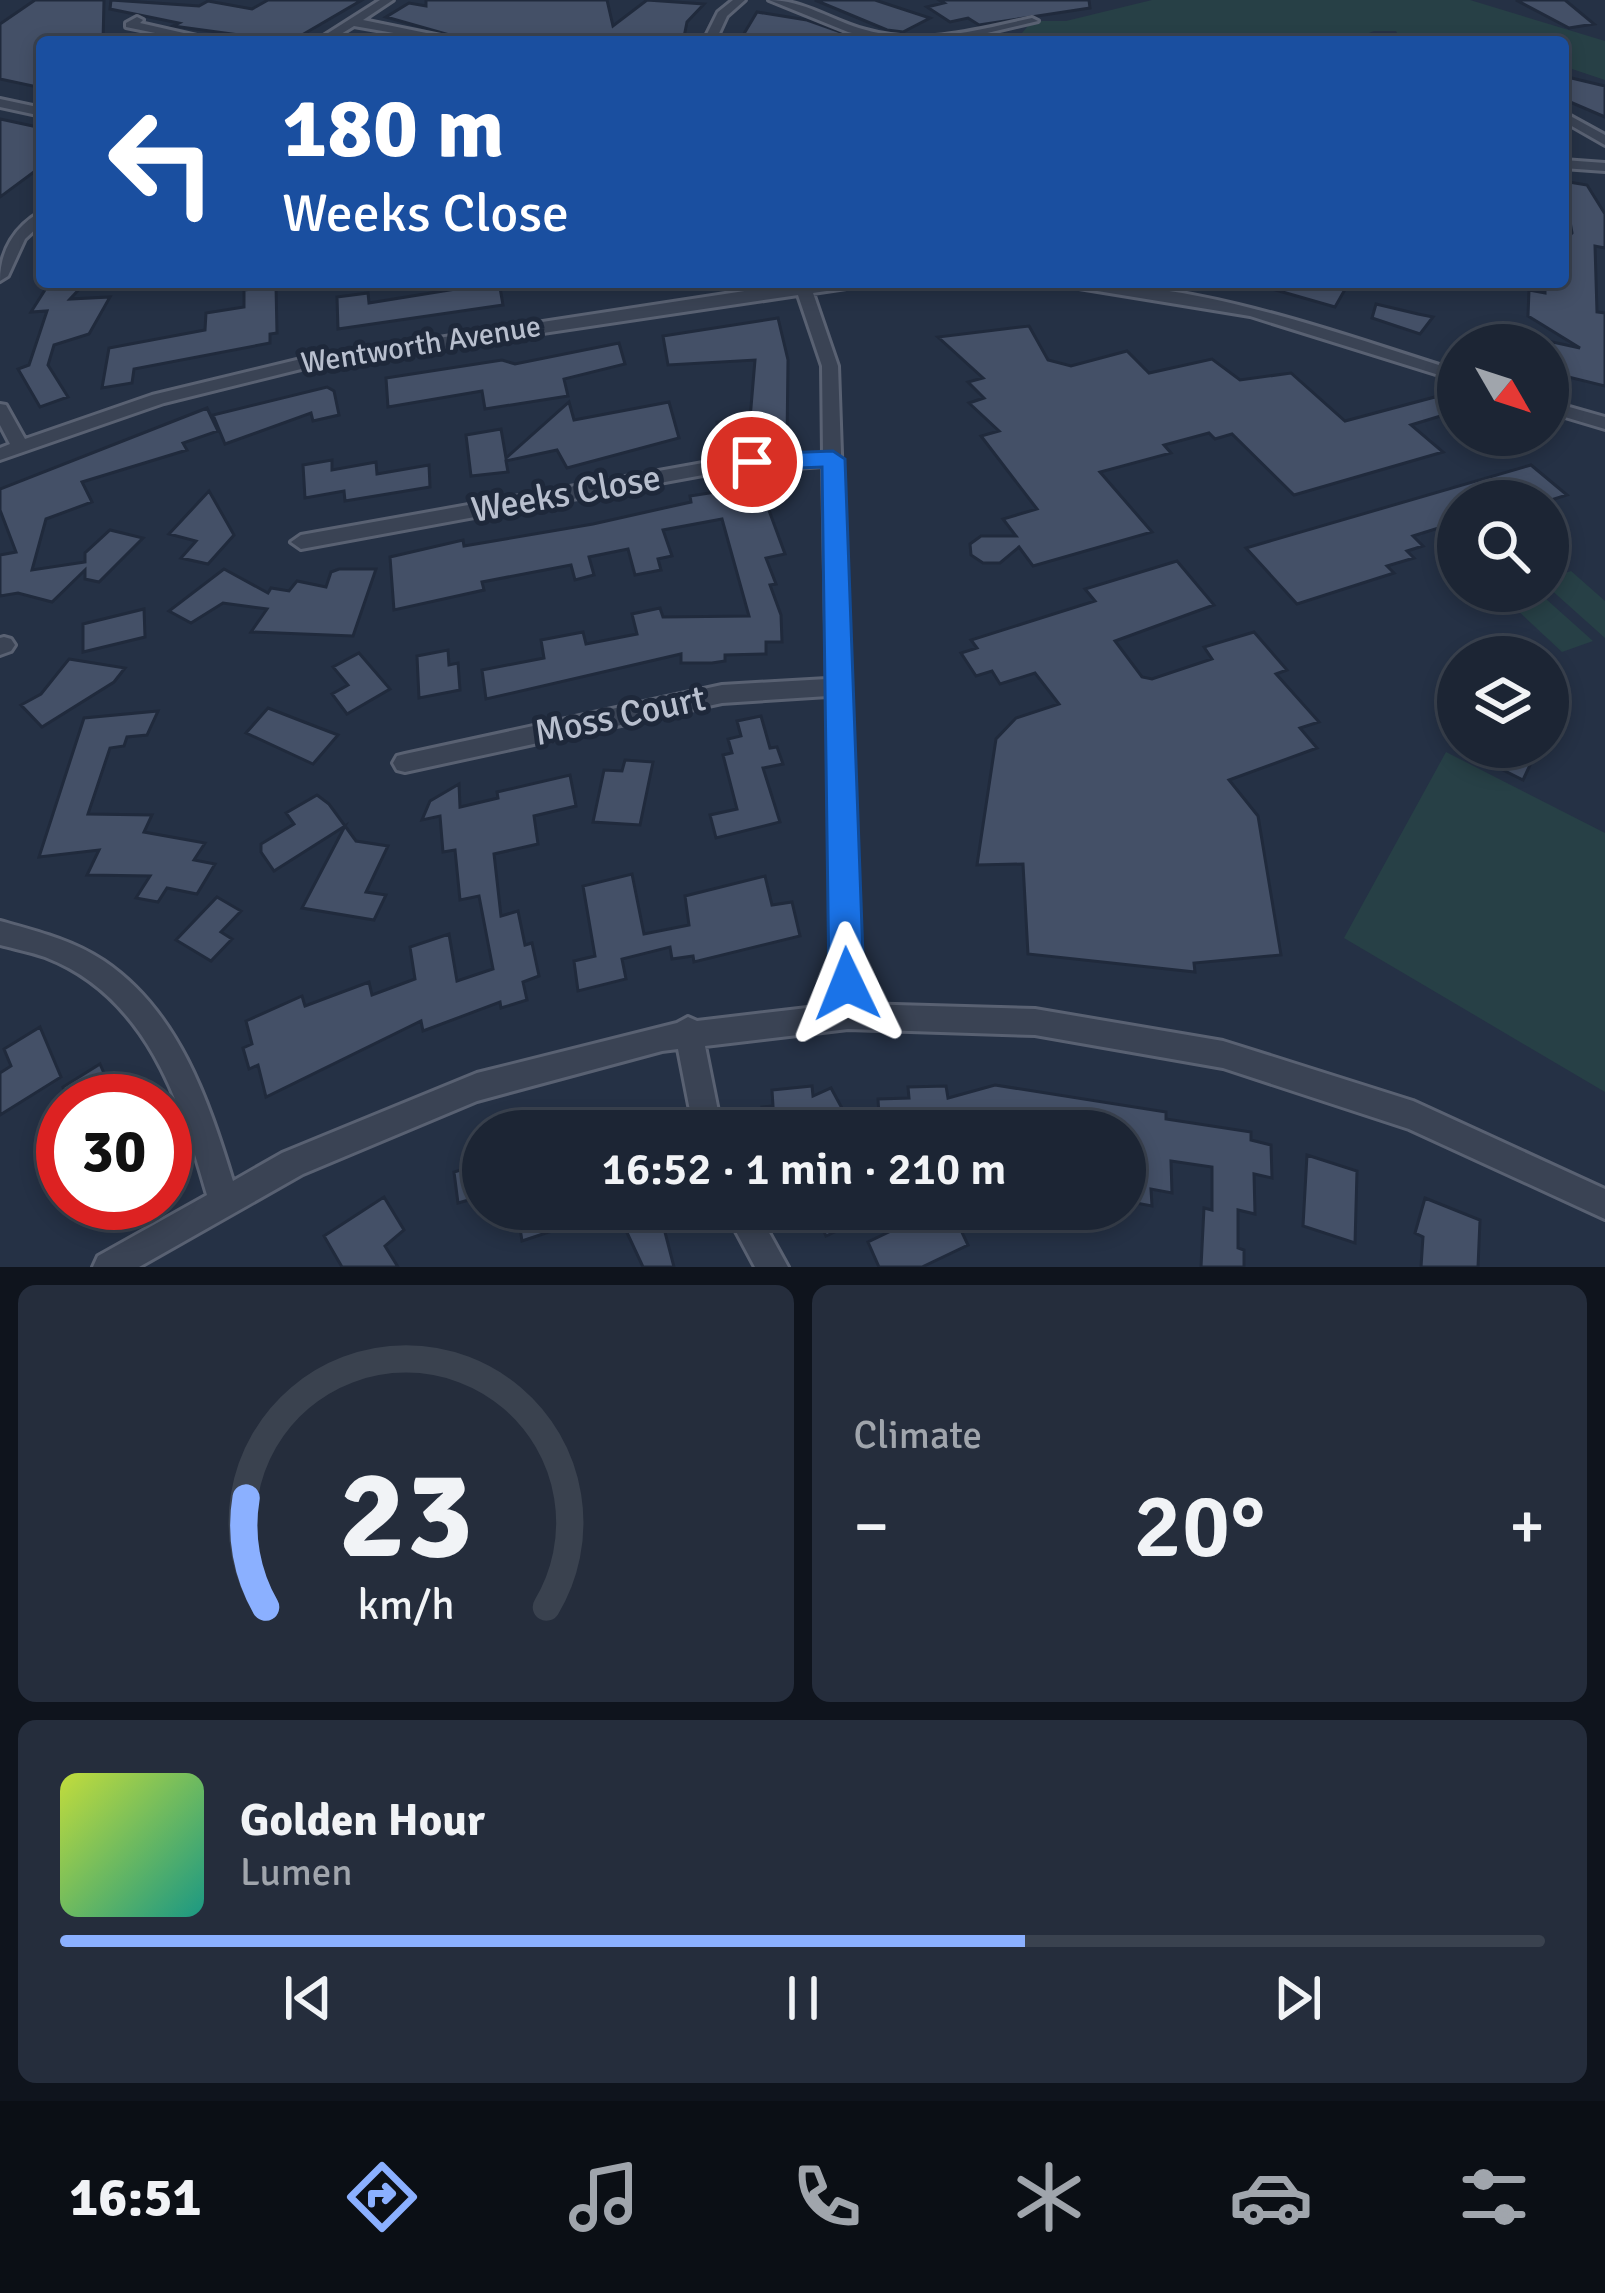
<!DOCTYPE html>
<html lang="en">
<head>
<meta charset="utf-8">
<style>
  :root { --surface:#1c2534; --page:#252d3c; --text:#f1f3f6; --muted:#a0a5ac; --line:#3a424f; --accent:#8bb0ff }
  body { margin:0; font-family:Signika,sans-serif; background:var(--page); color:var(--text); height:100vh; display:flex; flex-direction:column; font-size:45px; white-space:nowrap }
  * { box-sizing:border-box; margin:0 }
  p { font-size:39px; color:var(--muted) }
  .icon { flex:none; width:66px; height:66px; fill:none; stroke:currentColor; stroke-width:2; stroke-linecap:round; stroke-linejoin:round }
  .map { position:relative; height:1267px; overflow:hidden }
  .drawer { display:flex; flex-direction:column; gap:18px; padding:18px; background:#0f141d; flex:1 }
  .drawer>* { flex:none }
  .guide { position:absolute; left:36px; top:36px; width:1533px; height:252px; border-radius:12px; box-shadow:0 6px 18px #0003,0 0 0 3px var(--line); background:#1a4fa0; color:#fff; overflow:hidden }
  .needle { width:78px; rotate:129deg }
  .fabs { position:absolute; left:1437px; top:324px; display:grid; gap:24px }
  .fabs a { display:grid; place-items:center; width:132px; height:132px; border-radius:50%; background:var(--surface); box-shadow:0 6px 18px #0003,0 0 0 3px var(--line); font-size:60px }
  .speed { position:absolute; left:36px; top:1074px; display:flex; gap:24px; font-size:60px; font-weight:700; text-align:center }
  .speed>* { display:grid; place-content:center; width:156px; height:156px; border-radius:50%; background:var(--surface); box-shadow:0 6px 18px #0003,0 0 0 3px var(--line); line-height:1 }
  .speed .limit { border:18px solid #d22; background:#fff; color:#111 }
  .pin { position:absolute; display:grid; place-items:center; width:102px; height:102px; color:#fff; margin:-51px; border:6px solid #fff; border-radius:50%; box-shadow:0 3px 12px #0007 }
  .me { position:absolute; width:132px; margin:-66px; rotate:358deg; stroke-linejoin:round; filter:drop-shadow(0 0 9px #0008) }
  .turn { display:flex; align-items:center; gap:42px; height:252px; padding:0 48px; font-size:54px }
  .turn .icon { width:156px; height:156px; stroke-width:2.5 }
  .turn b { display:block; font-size:84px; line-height:102px }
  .big { font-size:90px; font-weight:600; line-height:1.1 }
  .drawer .widget { flex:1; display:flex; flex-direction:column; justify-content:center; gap:18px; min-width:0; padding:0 42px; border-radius:18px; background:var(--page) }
  .drawer .dial { align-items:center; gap:0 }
  .dial svg { height:312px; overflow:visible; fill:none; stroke:var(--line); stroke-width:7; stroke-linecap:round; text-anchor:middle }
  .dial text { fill:var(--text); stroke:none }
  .song { display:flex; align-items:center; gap:36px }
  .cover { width:144px; height:144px; border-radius:18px; background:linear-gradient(135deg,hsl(70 70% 55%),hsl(170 70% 35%)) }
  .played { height:12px; border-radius:6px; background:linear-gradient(90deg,var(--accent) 65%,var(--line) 65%) }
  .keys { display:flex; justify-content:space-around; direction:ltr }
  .heat { display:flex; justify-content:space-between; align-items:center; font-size:66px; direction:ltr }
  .drawer .tiles { flex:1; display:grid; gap:18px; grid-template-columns:1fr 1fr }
  .widget:last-child { grid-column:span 2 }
  .trip { position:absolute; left:462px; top:1110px; width:684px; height:120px; border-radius:60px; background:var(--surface); box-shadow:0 6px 18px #0003,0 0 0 3px var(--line); font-weight:600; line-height:120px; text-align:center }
  .dock { display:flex; height:192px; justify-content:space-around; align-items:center; background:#0b0f15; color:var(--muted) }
  .dock .icon { width:84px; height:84px }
  .dock .current { color:var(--accent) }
  .dock b { font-size:54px; color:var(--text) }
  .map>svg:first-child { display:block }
  .green { fill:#274046 }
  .building { fill:#445067; stroke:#202a3c; stroke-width:3 }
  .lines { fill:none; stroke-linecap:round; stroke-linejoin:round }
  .minor-casing { stroke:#596172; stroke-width:6 }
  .minor { fill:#3a4354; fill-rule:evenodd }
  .route { fill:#1a73e8; stroke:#114b97; stroke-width:3 }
  .labels { text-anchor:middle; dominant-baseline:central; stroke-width:10; stroke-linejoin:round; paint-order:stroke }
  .far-street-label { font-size:30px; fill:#b8bfce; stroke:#1e283a }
  .street-label { font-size:36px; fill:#b8bfce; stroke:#1e283a }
</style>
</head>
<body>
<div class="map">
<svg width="1605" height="1267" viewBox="0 0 1605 1267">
  <rect width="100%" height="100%" fill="#253145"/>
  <path class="green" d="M1152,0h318l135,41v39l-42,-14v-24h-75l-53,-9 -4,9h-29l-6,-11h-22l-28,11h-297l-27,-9 10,-12h34z
    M1571,571l34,30v37l-57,-51v-8z
    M1510,591h27l56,50 -31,11 -62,-58z
    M1446,752l159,81v259l-261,-154z"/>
  <path class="building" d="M35,0h69l-1,42h-61v46l-42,-9v-55z
    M111,0l88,6 9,-5 44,8 16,-9h94l-72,42 -117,-16 6,-3 -69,-14z
    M426,0h181l6,26 34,-26 57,4 -17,18 -3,15h-16v5h-194l-88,-25 23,-14 17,3z
    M815,0h60l55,18 -27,14 -16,-2z
    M939,0h150l1,8 -111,17 -11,-7 -18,4 -23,-15 17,-4z
    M1516,0h49l29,24 -25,4z
    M757,12l50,8 62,22h-130z
    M1563,76l42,10v31l-42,-18z
    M0,119l42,9v38l-42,31z
    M1563,181l24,4 18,29v34l-10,-2 2,66 8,1v73l-57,-14v-31l32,7 -52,-32 1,-26 16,3v-11h18v-40l9,-9z
    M50,282h36l-16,17 40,-2 -21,37 -35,11 -6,20 20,32 -28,10 -22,-38 11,-4 18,-54 -16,1z
    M499,282l4,23 -165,24 -1,-32 31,-4 1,10z
    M1266,282h67l14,4 -12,21 -70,-20z
    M276,286l1,47 -7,1v9l-136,26 -2,14 -30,5 7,-40 96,-18 1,-17 38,-6v-17z
    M1376,304l42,10 15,3 -13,17 -48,-16z
    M778,318l10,42 -1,81 -67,5 -3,-24 33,-3 5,-59 -87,5 -5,-29z
    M1029,326l19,34 23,6 56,-15 22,22 63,-14 28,21 51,-7 54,48 90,-24 19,15 -43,13 32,27 -149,43 -62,-61 -17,5 -6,-6 -45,12 7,8 -71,19 52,60 -119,34 -14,-19 -19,16h-17l-12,-8 -1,-11 11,-8h35l-13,-17 34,-10 -56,-73 18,-5 -30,-28 15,-5 -16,-16 15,-4 -45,-41z
    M619,343l6,21 -61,15 4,17 -83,13 -3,-18 -94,16 -2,-29 116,-18 13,4z
    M327,387l7,4 5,24 -26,6 -2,-8 -86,31 -12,-29z
    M569,402l5,18 95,-18 10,36 -112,30 -10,-18 -51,11 2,11 -37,4 -5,-41 35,-6 5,29z
    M207,408l11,23 -35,12 4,7 -105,32 10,20 -46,17 -14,51 53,-8v-9l25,-23 33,8 -44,44 -14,-3v-9l-33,32 -34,-9 -18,3v-41l16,-3 -16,-42v-21z
    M332,460v10l44,-8 1,12 52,-9 1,22 -85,14 -1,-10 -39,7 -2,-33z
    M1531,465l36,30 -19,6h-90v21l-45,14 10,10 -16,5 7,7 -27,8 7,7 -97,31 -51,-56z
    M767,484l7,20 -7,1 18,49 -19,4 10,26 -6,1 11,30 1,27h-16v12l-41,1v6l-13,2h-31v-9l-195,45 -4,-29 62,-12 -3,-18 42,-8 3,12 51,-10 -5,-20 28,-6 3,9 86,-1 -27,-97 -59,11 9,26 -14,3 3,11 -26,5 -7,-26 -39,8 5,18 -19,5 -4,-15 -89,17 2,8 -90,20 -4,-53 73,-17 1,6 129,-22 98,-22 -1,-6z
    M209,491l25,44 -26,29 -27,-6 15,-17 -27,-7z
    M1177,561l37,44 -99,36 27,36 10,2 60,-20 -8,-12 50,-15 33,38 -11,4 43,48 -19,6 17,20 -88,32 29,36 23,139 -87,8 1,9 -167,-18 -5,-90 -46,1 19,-126 20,-21 43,-14 -24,-31 -35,11 -8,-13 -16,5 -15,-23 16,-5 -6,-8 124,-39 -10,-12z
    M224,569l44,24 3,-5 18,3 8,-10 29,6 5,-15 8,-3h37l-23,67 -102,-4 16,-23 -44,-6 -32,20 -22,-12z
    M144,609l1,28 -62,15v-28z
    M448,650l1,15 9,-2 2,27 -41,8 -2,-42z
    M359,653l31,36 -43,25 -15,-20 16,-9 -15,-18z
    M69,659l56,9 -11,14 -72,45 -21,-22 20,-11z
    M268,708l36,14 34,13 -25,29 -67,-31z
    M158,711l-11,24 -20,2 -3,9 -14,2 -22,66 64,1 -8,17 61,11 -11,17 21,4 -18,30 -30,-6 -9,14 -22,-4 14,-22 -63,-1 12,-25 -60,7 45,-139z
    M761,716l9,32 7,-1 6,17 -20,4 17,54 -64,16 -6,-23 27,-6 -14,-54 9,-2 -4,-14 13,-3 -4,-15z
    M1457,747h41l33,16 -8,17z
    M625,760l28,2 -13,63 -47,-3 11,-52 18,1z
    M570,775l6,31 -42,10 4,28 -44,10 7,62 17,-5 7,34 7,-2 7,33 -16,6 4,18 -26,8 -1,-6 -77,29 -2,-10 -155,76 -8,-32 -9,4 -6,-21 9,-4 -6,-23 56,-25 3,10 64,-24 3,13 43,-16 -5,-32 39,-13 8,47 36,-12 -14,-73 -19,4 -5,-50 -12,2 -3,-36 -18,4 8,-19 29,-17 1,23 38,-9 -1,-6z
    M317,795l12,9 27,37 32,5 -22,46 20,3 -12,25 -72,-12 43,-82 -71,45 -13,-19v-8l33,-20 -8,-11z
    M632,874l12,60 45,-9 -4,-29 80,-20 7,29 20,-3 8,34 -106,26 -1,-6 -21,3 -2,-12 -48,12 4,20 -48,12 -4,-30 21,-5 -12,-70z
    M217,897l24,14 -20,21 11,7 -21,22 -35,-21z
    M40,1027l21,50 -61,38v-42l11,-7 -7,-17z
    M100,1064l16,37h-47l-6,-14z
    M995,1085l171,27v7l85,13v8l20,5 1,33 -18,-4 1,40 -17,-4v38l6,2v17h-43l3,-59 8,2v-43l-41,-6 1,32 -21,-4 1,17 -27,-5v-70h-245l-2,-32 31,-1 -1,-11 38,-1 2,12z
    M812,1086l1,10 18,-8 19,35 -35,3v5h-51l-2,-24 11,-1 -1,-16z
    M1307,1155l50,16 -2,72 -52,-17z
    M483,1163v33l-25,7 -4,-31z
    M384,1197l20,33 -19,16 13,21h-56l-18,-31z
    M1425,1198l55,22 -2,47h-57l2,-30 -8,-4z
    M517,1209h40l4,19 -39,13z
    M616,1209h43l15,58h-31z
    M814,1209h69l-57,27z
    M937,1209h14l17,36 -46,22h-43l-11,-25z"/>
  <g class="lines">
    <defs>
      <path id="minor" d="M380,0h13l-30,20 107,22h-25l-91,-16 -26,16h-14z
        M733,0h12l-18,16 -12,26h-12l15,-30z
        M769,0c35,0 63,21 97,30 55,16 112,0 166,-12l6,3 -89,21h-61l-40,-10z
        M137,17l6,3 -3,3 83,19h-24l-73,-15v-4z
        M0,99l42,9v8l-42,-9z
        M1563,112l42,23v10l-42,-24z
        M1563,160l42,3v8l-42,-3z
        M42,211v12l-17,16 -17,37 -8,5c0,-31 15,-55 42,-70z
        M803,282h58l-8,5 -40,6 25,73 22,638 175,5 188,32 190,60 192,88v30l-196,-90 -186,-61 -188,-33 -187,-6 -143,17 17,85h-28l-16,-82 -16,2 -185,50 -174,73 -164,93h-46l5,-11 109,-61c-27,-95 -61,-199 -162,-238 -14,-5 -30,-8 -45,-12v-24c36,10 73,19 104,40 74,50 104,138 129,220l49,-28 195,-80 200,-50 11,-6 9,4 136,-16 -5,-309 -106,7 -317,69 -8,-2 -4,-7 4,-7 8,-2 317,-69 105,-6 -4,-213 -120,9 -402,74 -10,-7 10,-7 402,-72 120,-9 -1,-88 -24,-71 -497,74 -137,34 -164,57v-12l10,-4 -10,-19v-21l6,1 19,34 127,-44 149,-36z
        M1065,282c135,0 266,49 393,89v10l-208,-65 -177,-29z
        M1548,401l57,16v12l-57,-17z
        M4,637l7,2 4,6 -4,6 -11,4v-17z
        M724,1209h32l32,58h-33z"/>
    </defs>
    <use href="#minor" class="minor-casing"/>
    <use href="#minor" class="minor"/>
  </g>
  <path class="route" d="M833,451l12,8 19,525 -5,11 -12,5 -13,-5 -5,-11 -7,-517 -70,3 -11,-8 11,-8z"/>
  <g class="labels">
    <g class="far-street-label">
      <text transform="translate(421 345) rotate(-9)">Wentworth Avenue</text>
    </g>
    <g class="street-label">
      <text transform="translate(566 494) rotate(-10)">Weeks Close</text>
      <text transform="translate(620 716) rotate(-12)">Moss Court</text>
    </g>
  </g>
</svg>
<div class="fabs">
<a><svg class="needle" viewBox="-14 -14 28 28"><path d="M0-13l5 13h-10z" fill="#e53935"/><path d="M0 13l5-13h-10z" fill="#a0a5ac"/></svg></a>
<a><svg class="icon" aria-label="search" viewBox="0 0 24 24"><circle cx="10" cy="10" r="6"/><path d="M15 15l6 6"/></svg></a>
<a><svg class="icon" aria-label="layers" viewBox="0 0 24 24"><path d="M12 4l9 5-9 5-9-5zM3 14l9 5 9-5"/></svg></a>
</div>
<div class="speed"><div class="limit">30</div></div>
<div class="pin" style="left:752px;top:462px;background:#d93025"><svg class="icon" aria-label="arrive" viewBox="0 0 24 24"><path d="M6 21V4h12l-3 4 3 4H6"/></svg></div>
<svg class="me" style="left:847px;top:984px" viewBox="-20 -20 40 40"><path d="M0-17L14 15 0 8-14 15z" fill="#1a73e8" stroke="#fff" stroke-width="4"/></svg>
<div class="trip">16:52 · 1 min · 210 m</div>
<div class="guide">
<div class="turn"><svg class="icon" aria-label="left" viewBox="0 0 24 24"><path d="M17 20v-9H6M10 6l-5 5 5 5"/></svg><div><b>180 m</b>Weeks Close</div></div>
</div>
</div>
<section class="drawer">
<div class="tiles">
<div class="widget dial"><svg viewBox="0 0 100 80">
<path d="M14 69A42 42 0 1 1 86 69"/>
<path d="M14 69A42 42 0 0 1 9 41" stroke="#8bb0ff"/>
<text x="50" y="56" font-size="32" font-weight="700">23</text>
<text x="50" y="72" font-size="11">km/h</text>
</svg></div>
<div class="widget"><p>Climate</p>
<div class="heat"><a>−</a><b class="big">20°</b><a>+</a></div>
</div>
<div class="widget">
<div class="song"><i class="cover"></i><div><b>Golden Hour</b><p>Lumen</p></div></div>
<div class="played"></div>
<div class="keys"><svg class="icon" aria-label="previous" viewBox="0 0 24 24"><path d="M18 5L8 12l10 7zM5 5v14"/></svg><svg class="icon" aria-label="pause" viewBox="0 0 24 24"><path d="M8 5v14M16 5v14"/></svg><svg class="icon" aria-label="next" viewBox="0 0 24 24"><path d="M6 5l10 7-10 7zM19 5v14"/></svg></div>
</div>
</div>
</section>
<nav class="dock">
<b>16:51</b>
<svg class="icon current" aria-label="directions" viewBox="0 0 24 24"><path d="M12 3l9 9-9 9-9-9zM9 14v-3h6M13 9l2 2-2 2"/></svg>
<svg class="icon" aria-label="music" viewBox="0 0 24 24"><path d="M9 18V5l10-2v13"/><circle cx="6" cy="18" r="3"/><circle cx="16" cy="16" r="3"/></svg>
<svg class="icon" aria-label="phone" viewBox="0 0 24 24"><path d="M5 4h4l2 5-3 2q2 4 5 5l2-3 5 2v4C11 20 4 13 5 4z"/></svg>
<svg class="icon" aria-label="climate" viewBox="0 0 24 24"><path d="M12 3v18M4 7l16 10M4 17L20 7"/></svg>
<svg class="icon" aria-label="car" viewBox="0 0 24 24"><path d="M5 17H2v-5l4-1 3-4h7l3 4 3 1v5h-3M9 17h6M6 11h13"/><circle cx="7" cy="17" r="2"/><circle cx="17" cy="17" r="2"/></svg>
<svg class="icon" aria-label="filters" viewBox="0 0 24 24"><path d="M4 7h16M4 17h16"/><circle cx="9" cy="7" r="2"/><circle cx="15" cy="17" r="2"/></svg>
</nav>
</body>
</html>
